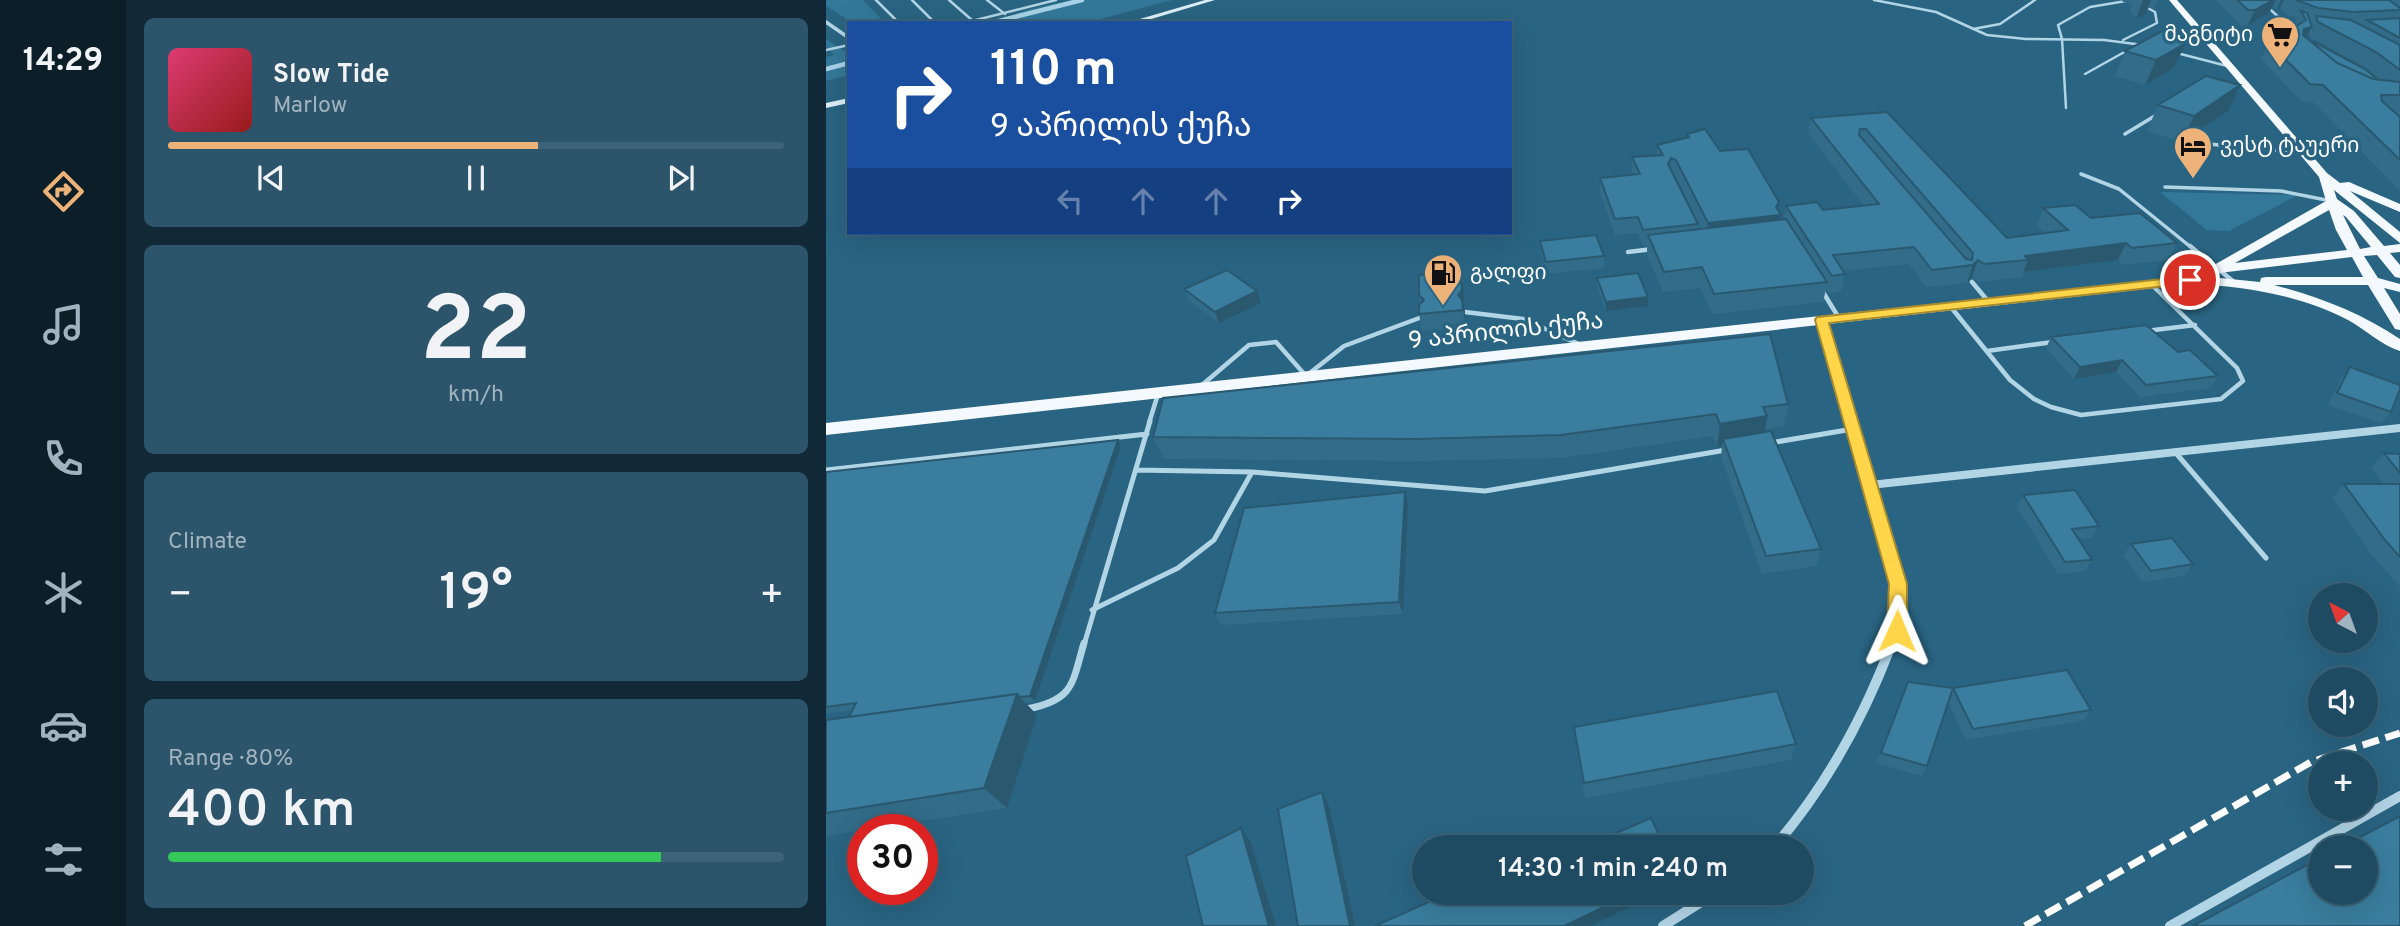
<!DOCTYPE html>
<html lang="en">
<head>
<meta charset="utf-8">
<style>
  :root { --surface:#1f4b62; --page:#2c556b; --text:#f1f3f6; --muted:#a1b3be; --line:#3c6377; --accent:#edb279 }
  body { margin:0; font-family:Overpass,"Noto Sans Georgian",sans-serif; background:var(--page); color:var(--text); height:100vh; display:flex; flex-direction:column; font-size:26px; white-space:nowrap }
  * { box-sizing:border-box; margin:0 }
  p { font-size:23px; color:var(--muted) }
  .icon { flex:none; width:38px; height:38px; fill:none; stroke:currentColor; stroke-width:2; stroke-linecap:round; stroke-linejoin:round }
  .map { position:relative; flex:1; overflow:hidden }
  .sheet { display:flex; flex-direction:column; gap:18px; padding:18px; background:#112936; width:700px }
  .sheet>* { flex:none }
  .hud { position:absolute; left:21px; top:21px; width:665px; height:214px; border-radius:0px; box-shadow:0 7px 28px #0002,0 0 0 2px var(--line); background:#1a4fa0; color:#fff; overflow:hidden }
  .needle { width:46px; rotate:319deg }
  .fabs { position:absolute; left:1482px; top:583px; display:grid; gap:14px }
  .fabs a { display:grid; place-items:center; width:70px; height:70px; border-radius:50%; background:var(--surface); box-shadow:0 7px 28px #0002,0 0 0 2px var(--line); font-size:35px }
  .speed { position:absolute; left:21px; top:814px; display:flex; gap:14px; font-size:35px; font-weight:700; text-align:center }
  .speed>* { display:grid; place-content:center; width:91px; height:91px; border-radius:50%; background:var(--surface); box-shadow:0 7px 28px #0002,0 0 0 2px var(--line); line-height:1 }
  .speed .limit { border:10px solid #d22; background:#fff; color:#111 }
  .pin { position:absolute; display:grid; place-items:center; width:60px; height:60px; color:#fff; margin:-30px; border:4px solid #fff; border-radius:50%; box-shadow:0 2px 7px #0007 }
  .me { position:absolute; width:77px; margin:-38px; rotate:1deg; stroke-linejoin:round; filter:drop-shadow(0 0 5px #0008) }
  .turn { display:flex; align-items:center; gap:24px; height:147px; padding:0 28px; font-size:32px }
  .turn .icon { width:91px; height:91px; stroke-width:2.5 }
  .turn b { display:block; font-size:49px; line-height:60px }
  .lanes { display:flex; align-items:center; height:66px; padding:0 28px; background:#0003; justify-content:center; gap:35px; direction:ltr }
  .lanes .off { opacity:.35 }
  .big { font-size:52px; font-weight:600; line-height:1.1 }
  .sheet .tile { flex:1; display:flex; flex-direction:column; justify-content:center; gap:10px; min-width:0; padding:0 24px; border-radius:10px; background:var(--page) }
  .sheet .dial { align-items:center; gap:0 }
  .dial b { font-size:91px; line-height:1 }
  .song { display:flex; align-items:center; gap:21px }
  .cover { width:84px; height:84px; border-radius:10px; background:linear-gradient(135deg,hsl(340 70% 55%),hsl(0 70% 35%)) }
  .played { height:7px; border-radius:4px; background:linear-gradient(90deg,var(--accent) 60%,var(--line) 60%) }
  .keys { display:flex; justify-content:space-around; direction:ltr }
  .heat { display:flex; justify-content:space-between; align-items:center; font-size:38px; direction:ltr }
  .charge { height:10px; border-radius:5px; background:linear-gradient(90deg,#34c759 80%,var(--line) 0) }
  .trip { position:absolute; left:586px; top:835px; width:402px; height:70px; border-radius:35px; background:var(--surface); box-shadow:0 7px 28px #0002,0 0 0 2px var(--line); font-weight:600; line-height:70px; text-align:center }
  main { display:flex; flex:1; min-height:0 }
  .menu { display:flex; flex-direction:column; width:126px; justify-content:space-around; align-items:center; background:#0c1e27; color:var(--muted) }
  .menu .icon { width:49px; height:49px }
  .menu .current { color:var(--accent) }
  .menu b { font-size:32px; color:var(--text) }
  .map>svg:first-child { display:block }
  .green { fill:#347899 }
  .lines { fill:none; stroke-linecap:round; stroke-linejoin:round }
  .stream { stroke:#a7d2e6; stroke-width:4.5 }
  .lane-far4 { stroke:#b2d5e6; stroke-width:2.5 }
  .lane-far3 { stroke:#b2d5e6; stroke-width:3.5 }
  .lane-far2 { stroke:#b2d5e6; stroke-width:4.5 }
  .lane-far1 { stroke:#b2d5e6; stroke-width:5 }
  .lane { stroke:#b2d5e6; stroke-width:7 }
  .street-far3 { stroke:#b2d5e6; stroke-width:3.5 }
  .street-far2 { stroke:#b2d5e6; stroke-width:6 }
  .street-far1 { stroke:#b2d5e6; stroke-width:8 }
  .street { stroke:#b2d5e6; stroke-width:10 }
  .secondary { fill:#dbedf6; fill-rule:evenodd }
  .primary { fill:#f3f9fd; fill-rule:evenodd }
  .rail { stroke:#fff; stroke-width:7; stroke-dasharray:17 7; stroke-linecap:butt }
  .wall { fill:#326c88; fill-rule:evenodd }
  .shaded-wall { fill:#29586f }
  .building { fill:#3a7d9e; stroke:#29586f; stroke-width:2; fill-rule:evenodd }
  .route { fill:#ffd54a; stroke:#a68a30; stroke-width:2 }
  .labels { text-anchor:middle; dominant-baseline:central; stroke-width:7; stroke-linejoin:round; paint-order:stroke }
  .far-poi-label { font-size:21px; fill:#fff; stroke:#296482; text-anchor:start }
  .street-label { font-size:24px; fill:#fff; stroke:#296482 }
</style>
</head>
<body>
<main>
<nav class="menu">
<b>14:29</b>
<svg class="icon current" aria-label="directions" viewBox="0 0 24 24"><path d="M12 3l9 9-9 9-9-9zM9 14v-3h6M13 9l2 2-2 2"/></svg>
<svg class="icon" aria-label="music" viewBox="0 0 24 24"><path d="M9 18V5l10-2v13"/><circle cx="6" cy="18" r="3"/><circle cx="16" cy="16" r="3"/></svg>
<svg class="icon" aria-label="phone" viewBox="0 0 24 24"><path d="M5 4h4l2 5-3 2q2 4 5 5l2-3 5 2v4C11 20 4 13 5 4z"/></svg>
<svg class="icon" aria-label="climate" viewBox="0 0 24 24"><path d="M12 3v18M4 7l16 10M4 17L20 7"/></svg>
<svg class="icon" aria-label="car" viewBox="0 0 24 24"><path d="M5 17H2v-5l4-1 3-4h7l3 4 3 1v5h-3M9 17h6M6 11h13"/><circle cx="7" cy="17" r="2"/><circle cx="17" cy="17" r="2"/></svg>
<svg class="icon" aria-label="filters" viewBox="0 0 24 24"><path d="M4 7h16M4 17h16"/><circle cx="9" cy="7" r="2"/><circle cx="15" cy="17" r="2"/></svg>
</nav>
<section class="sheet">
<div class="tile">
<div class="song"><i class="cover"></i><div><b>Slow Tide</b><p>Marlow</p></div></div>
<div class="played"></div>
<div class="keys"><svg class="icon" aria-label="previous" viewBox="0 0 24 24"><path d="M18 5L8 12l10 7zM5 5v14"/></svg><svg class="icon" aria-label="pause" viewBox="0 0 24 24"><path d="M8 5v14M16 5v14"/></svg><svg class="icon" aria-label="next" viewBox="0 0 24 24"><path d="M6 5l10 7-10 7zM19 5v14"/></svg></div>
</div>
<div class="tile dial"><b>22</b><p>km/h</p></div>
<div class="tile"><p>Climate</p>
<div class="heat"><a>−</a><b class="big">19°</b><a>+</a></div>
</div>
<div class="tile"><p>Range · 80%</p><b class="big">400 km</b><div class="charge"></div></div>
</section>
<div class="map">
<svg width="1574" height="926" viewBox="0 0 1574 926">
  <rect width="100%" height="100%" fill="#296482"/>
  <path class="green" d="M0,0h37l22,23h-32l-27,-17z
    M245,0h101l-87,23h-94l35,-13z
    M0,39l23,15v21l-23,6v-24l8,-2 -8,-9z
    M1334,192l138,3 -69,36 -22,-1z"/>
  <g class="lines">
    <path class="stream" d="M165,23l91,-23
      M0,69l23,-6"/>
    <path class="lane-far4" d="M50,0l23,23
      M86,0l23,23
      M123,0l24,21
      M161,0l18,14
      M1048,0l62,12 51,23 39,4 78,1 39,5
      M1434,0l25,23 14,4
      M138,23l92,-23
      M1147,29l27,-5 35,-24
      M1297,40l34,-17 -2,-11 -13,-7
      M0,50l23,-5
      M1347,52l58,15
      M1259,74l43,-24
      M1240,108l-4,-69 -4,-14 32,-18 36,-6"/>
    <path class="lane-far3" d="M1299,134l33,-20
      M1383,144l94,9
      M1255,174l38,15 73,59
      M1339,187l116,4 50,10"/>
    <path class="lane-far2" d="M1364,246l44,36
      M802,252l25,-3
      M1146,282l16,19
      M995,289l18,29
      M1124,306l60,74 24,19 17,8 30,8 140,-16 22,-18 -6,-13 -86,-84
      M639,312l58,7 58,26
      M1320,331l49,-6
      M1161,351l66,-9
      M376,385l47,-40 27,-3 30,34 38,-30 78,-29
      M323,423l9,-29"/>
    <path class="lane-far1" d="M944,443l83,-14
      M1349,452l91,106
      M0,470l321,-36
      M310,470l116,2 233,19 241,-41
      M266,610l86,-42 36,-28 38,-68
      M258,645l66,-224"/>
    <path class="lane" d="M201,709c47,-9 45,-25 57,-66"/>
    <path class="street-far3" d="M0,22l23,16"/>
    <path class="street-far2" d="M996,320l30,103"/>
    <path class="street-far1" d="M1025,421l47,163 -1,47 -5,14
      M1044,485l530,-57"/>
    <path class="street" d="M948,847c52,-60 90,-130 118,-204
      M837,926l54,-34
      M1344,926l230,-130"/>
    <path class="secondary" d="M379,0h10l-77,23h-12z
      M23,98v5l-23,5v-5z"/>
    <path class="primary" d="M1343,0h8l150,173 13,10 9,-1 51,22v8l-50,-21 50,41v11l-66,-53 3,9 17,12 30,35 16,-2v8l-10,1 10,12v13l-5,-1 -18,-22 -13,1 14,22 22,6v8l-16,-4 16,26v16l-5,-1 -27,-44h-94c46,12 87,28 126,54v12c-18,-5 -35,-22 -52,-31 -49,-25 -103,-34 -158,-36l-1364,151v-12l1365,-147 23,-11 112,-64 -7,-24zM1503,210l7,20 11,20 -112,13zM1517,215l3,2 25,30 -11,2zM1526,257l11,20h-97l-5,1 -1,4 -50,-5 9,-4z"/>
    <path class="rail" d="M1199,926l286,-164 89,-29"/>
  </g>
  <path class="wall" d="M1296,0h35l-3,8 -5,-1 -3,7 -10,5 -6,-8 2,-7 -9,-2z
    M1390,0h184v191l-87,-89 -12,-1 -40,-42 8,-16 25,-16 -1,-1 4,-8 -12,-4 -4,-8 -4,3 -4,-3 -4,7 -22,13h-6zM1483,33l1,4 56,31 15,12 -4,-1 -64,-36 -7,-6z
    M1359,44l-11,24 -29,17 -30,-9 10,-25z
    M1414,85l-12,26 -47,31 -34,-11 11,-26z
    M1061,112l120,126 38,-5 -8,-8 6,-17 48,10 86,25 -9,17 -45,5 -5,-5 -95,12 -1,5 -44,5 -6,-5 -5,6 -41,4 -17,-23 -66,7 2,3 -4,18 -12,1 -3,-4 -3,13 -111,12 -12,-26 -37,4 -16,-37v-10h-4l-5,-12 -23,2 -15,-42v-15l33,-3 -1,-3v-15l24,-2 1,-10 30,-8v-3l33,17 59,51 -1,9 2,9 4,-1 2,-13 37,4 41,-4 -56,-73 3,-15zM847,174l2,1 26,54h-3v-5z
    M714,241l64,15v12l-57,6 -6,-22z
    M771,278l51,28 -42,5 -9,-24z
    M637,288l3,39 -44,4 -3,-17 1,-10 -1,-9z
    M358,289l77,14 -42,20 -30,-22z
    M1225,337l127,15 40,24 -8,12 -70,9 -24,-25 -42,7 -28,-31z
    M1524,367l41,45 -10,11 -53,-18 13,-26z
    M962,404l-4,22 -19,3v3l56,117 -4,17 -55,8 -41,-117 1,-11 -5,1 -4,-11 -151,22 -142,3 -256,-2 -11,-22z
    M295,446l-86,255 -10,2 12,12 -30,93 -144,22 -37,6v-116l23,-3 4,-7 -27,4v-242z
    M1558,453l16,1v133l-29,-33 -39,-56 12,-14h40l-13,-17z
    M1197,495l76,31 -7,12 -13,1 13,21 -7,11 -27,3 -41,-67z
    M582,504l-5,110 -182,11 -6,-12z
    M1305,544l62,20 -9,12 -41,6 -20,-26z
    M1082,682l183,28 -8,11 -117,19 -18,-38 -21,64 -6,10 -45,-13z
    M748,727l222,17 -5,16 -206,38 -9,-55z"/>
  <path class="shaded-wall" d="M1317,0h8l-5,14 -10,5z
    M1447,0h3l-7,13 -22,13 8,-16z
    M1455,0h3l-3,6 -4,3z
    M1486,27l-9,15 1,-13z
    M1359,44l-11,24 -29,17 11,-25z
    M1414,85l-12,26 -47,31 13,-26z
    M953,202l-2,13h4l-3,16 -72,8 2,-16 68,-16z
    M1300,243l-8,17 -95,12 5,-12 -3,-4z
    M1152,260l-6,17 -5,6 6,-18z
    M634,271l3,17 3,39 -3,-18 -5,-14z
    M431,291l4,12 -42,20 -4,-11z
    M822,297v9l-42,5v-9z
    M1296,360l-6,12 -42,7 6,-12z
    M941,416l-3,23h-41l-1,7 -5,1 3,-23z
    M292,440l3,6 -86,255 -5,-5z
    M579,492l3,12 -5,110 -4,-12z
    M191,694l20,21 -30,93 -23,-20z
    M496,792l7,14 26,120h-5z
    M415,828l10,15 25,83h-7z
    M810,892h26l-72,34h-26z"/>
  <path class="building" d="M1411,0h36l-18,10h-7z
    M1470,0h93l11,8v2l-47,2 -35,-4z
    M1475,11l6,2 5,14 -8,2 -1,6 34,28 36,16 27,3v13h-19l1,6 18,16v43l-77,-75 -13,-1 -41,-41 37,-23z
    M1490,16l35,4 49,25v25l-24,-18 -58,-30z
    M1574,18v20l-33,-18z
    M1340,29l18,5 1,10 -29,16 -31,-9z
    M1488,42l51,27 12,10h-4l-36,-16 -24,-20z
    M1380,76l34,9 -46,31 -36,-11z
    M1061,112l120,126 61,-8 -25,-22 32,-3 16,13 49,-5 37,30 -45,5 -6,-5 -101,13 3,4 -44,4 -6,-4 -5,5 -41,5 -18,-23 -81,8 12,19 -13,2 -46,-70 31,-4 6,8 56,-6 -68,-86zM1034,129h6l107,124 -1,7 -6,-1 -107,-124z
    M879,129l15,22 28,-2 31,53 -3,5 5,8 -73,8 -32,-63 -5,-2 -3,6 30,60 -55,6 -5,-13 -23,2 -15,-41 40,-4 -8,-17 31,-2 -6,-10 32,-8 -2,-3z
    M960,219l41,63 -113,12 -12,-27 -38,5 -16,-37z
    M770,235l8,21 -58,6 -6,-21z
    M401,270l30,21 -42,21 -31,-23z
    M634,271l2,19 -4,5 4,5 1,10 -44,4v-9l5,-5 -5,-5v-20z
    M812,273l10,24 -42,5 -9,-24z
    M1320,325l32,27 12,-2 28,26 -72,9 -24,-25 -42,7 -29,-30z
    M944,334l18,70 -25,3 4,9 -47,8 -4,-10 -155,21 -146,4 -262,-2 10,-39z
    M1524,367l50,18v4l-9,23 -54,-19z
    M945,431l50,118 -55,7 -43,-117z
    M292,440l-88,256 -10,1 -3,-3 -168,23 7,-14 -30,4v-235z
    M1558,453l16,1v19z
    M1518,484h56v73l-15,-17z
    M1249,490l24,36 -27,3 20,31 -27,2 -42,-67z
    M579,492l-6,110 -184,11 29,-105z
    M1346,538l21,26 -42,7 -20,-27z
    M1241,670l24,40 -118,19 -20,-41z
    M1082,682l45,6 -26,78 -46,-13z
    M951,691l19,53 -212,39 -10,-56z
    M191,694l-33,94 -158,25v-93z
    M496,792l28,134h-52l-20,-117z
    M1574,816v110h-207l127,-68v34h46v-45h-25z
    M825,818l14,29h-81z
    M415,828l28,98h-66l-17,-70z
    M625,892h1l3,10 23,-10h158l-72,34h-189z"/>
  <path class="route" d="M1364,276l5,2v5l-366,40 78,261v47l-3,6 -7,2 -7,-2 -3,-6 2,-47 -74,-264 2,-3z"/>
  <defs>
    <symbol id="supermarket-pin" viewBox="-11 -11 22 30"><path d="M0 17L-7.5 6A9.5 9.5 0 1 1 7.5 6Z" fill="#edb279" stroke="#296482"/><path d="M-6-5.5h2.5l.6 2H6L4.5 2H-2.5L-4.4-4H-6ZM-1.5 3.2a1.3 1.3 0 1 0 .1 0ZM3 3.2a1.3 1.3 0 1 0 .1 0Z" fill="#111"/></symbol>
    <symbol id="hotel-pin" viewBox="-11 -11 22 30"><path d="M0 17L-7.5 6A9.5 9.5 0 1 1 7.5 6Z" fill="#edb279" stroke="#296482"/><path d="M-6-4.5h1.5V1H6V5H4.5V3h-9V5H-6ZM-4 0a1.8 1.8 0 1 1 3.6 0ZM.5 0V-2.5h3Q6-2.5 6 0Z" fill="#111"/></symbol>
    <symbol id="fuel-pin" viewBox="-11 -11 22 30"><path d="M0 17L-7.5 6A9.5 9.5 0 1 1 7.5 6Z" fill="#edb279" stroke="#296482"/><path d="M-5.5-6h7V0h2V4h1.3V-2.5L3-4.5l.8-.8L6-3V5H2.5V1h-1V6h-7ZM-4.2-4.7v3.2H.2V-4.7Z" fill="#111"/></symbol>
  </defs>
  <g fill-rule="evenodd">
    <use href="#supermarket-pin" x="1432" y="13" width="44" height="60"/>
    <use href="#hotel-pin" x="1345" y="124" width="44" height="60"/>
    <use href="#fuel-pin" x="595" y="251" width="44" height="60"/>
  </g>
  <g class="labels">
    <g class="far-poi-label">
      <text x="1427" y="35" text-anchor="end">მაგნიტი</text>
      <text x="1394" y="146">ვესტ ტაუერი</text>
      <text x="644" y="273">გალფი</text>
    </g>
    <g class="street-label">
      <text transform="translate(680 332) rotate(-6)">9 აპრილის ქუჩა</text>
    </g>
  </g>
</svg>
<div class="fabs">
<a><svg class="needle" viewBox="-14 -14 28 28"><path d="M0-13l5 13h-10z" fill="#e53935"/><path d="M0 13l5-13h-10z" fill="#a1b3be"/></svg></a>
<a><svg class="icon" aria-label="sound" viewBox="0 0 24 24"><path d="M4 9h4l5-4v14l-5-4H4zM17 9q2 3 0 6"/></svg></a>
<a>+</a>
<a>−</a>
</div>
<div class="speed"><div class="limit">30</div></div>
<div class="pin" style="left:1364px;top:280px;background:#d93025"><svg class="icon" aria-label="arrive" viewBox="0 0 24 24"><path d="M6 21V4h12l-3 4 3 4H6"/></svg></div>
<svg class="me" style="left:1071px;top:631px" viewBox="-20 -20 40 40"><path d="M0-17L14 15 0 8-14 15z" fill="#ffd54a" stroke="#fff" stroke-width="4"/></svg>
<div class="trip">14:30 · 1 min · 240 m</div>
<div class="hud">
<div class="turn"><svg class="icon" aria-label="right" viewBox="0 0 24 24"><path d="M7 20v-9h11M14 6l5 5-5 5"/></svg><div><b>110 m</b>9 აპრილის ქუჩა</div></div>
<div class="lanes"><svg class="icon off" aria-label="left" viewBox="0 0 24 24"><path d="M17 20v-9H6M10 6l-5 5 5 5"/></svg><svg class="icon off" aria-label="ahead" viewBox="0 0 24 24"><path d="M12 20V5M6 11l6-6 6 6"/></svg><svg class="icon off" aria-label="ahead" viewBox="0 0 24 24"><path d="M12 20V5M6 11l6-6 6 6"/></svg><svg class="icon" aria-label="right" viewBox="0 0 24 24"><path d="M7 20v-9h11M14 6l5 5-5 5"/></svg></div>
</div>
</div>
</main>
</body>
</html>
